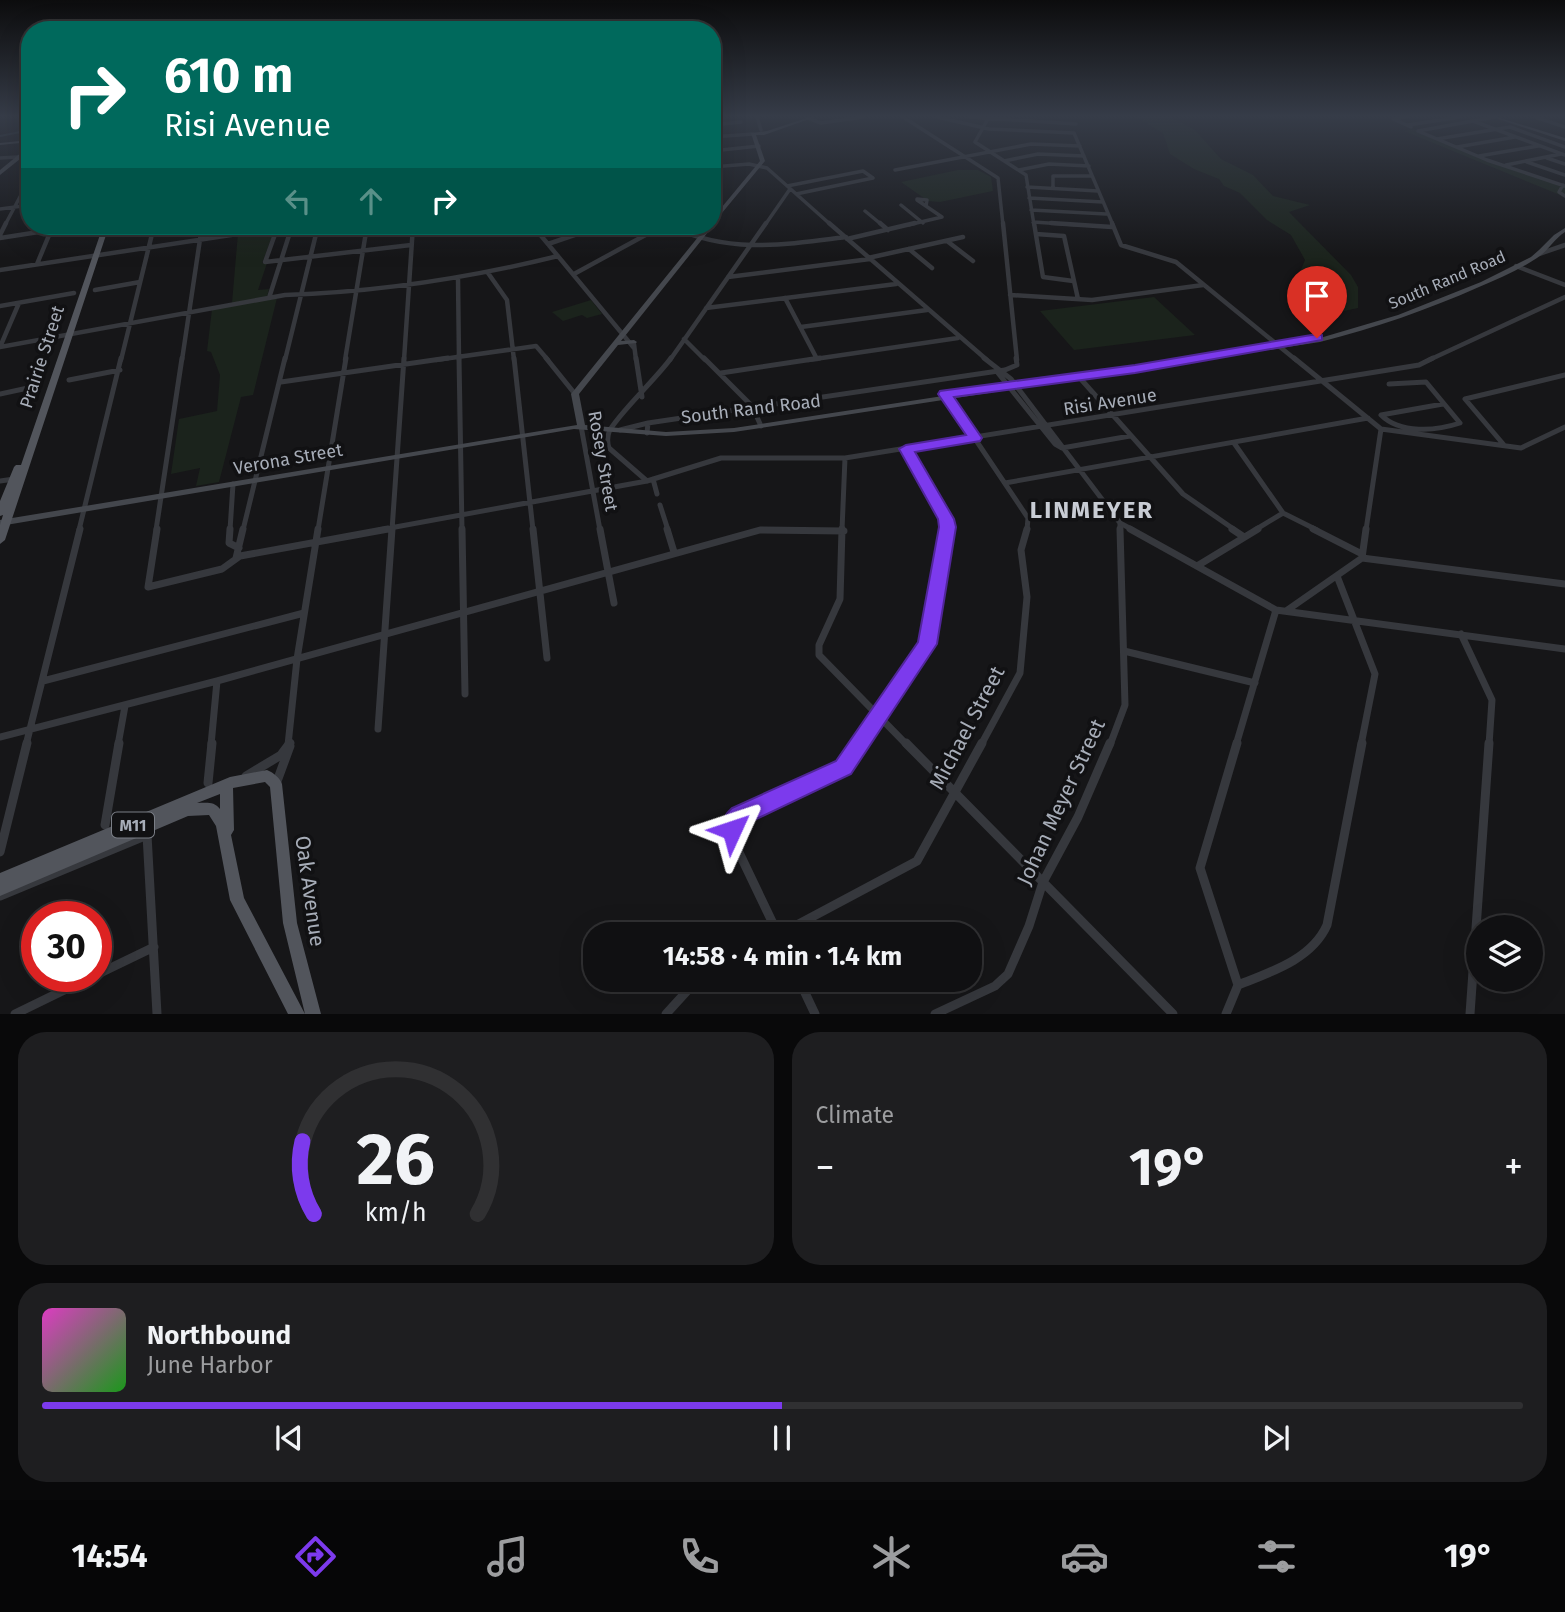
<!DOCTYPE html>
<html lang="en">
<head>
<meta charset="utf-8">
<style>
  :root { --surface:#101012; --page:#1e1e20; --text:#f1f3f6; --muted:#9c9d9f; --line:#303032; --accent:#7c3aed }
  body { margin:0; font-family:"Fira Sans",sans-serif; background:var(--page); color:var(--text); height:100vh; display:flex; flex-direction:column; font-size:26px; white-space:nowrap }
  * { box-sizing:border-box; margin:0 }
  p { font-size:23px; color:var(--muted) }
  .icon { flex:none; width:38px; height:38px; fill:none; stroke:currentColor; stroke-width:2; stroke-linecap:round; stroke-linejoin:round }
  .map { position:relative; height:1014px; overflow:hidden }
  .drawer { display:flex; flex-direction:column; gap:18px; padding:18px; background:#09090a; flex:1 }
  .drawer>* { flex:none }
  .banner { position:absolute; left:21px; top:21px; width:700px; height:214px; border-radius:28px; box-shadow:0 7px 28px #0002,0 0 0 2px var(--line); background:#00695c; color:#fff; overflow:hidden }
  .buttons { position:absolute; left:1466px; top:915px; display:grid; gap:14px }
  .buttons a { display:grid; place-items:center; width:77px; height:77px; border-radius:50%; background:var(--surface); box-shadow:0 7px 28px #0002,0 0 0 2px var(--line); font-size:35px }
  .speed { position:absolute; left:21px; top:901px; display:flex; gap:14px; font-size:35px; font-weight:700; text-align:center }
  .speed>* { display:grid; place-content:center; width:91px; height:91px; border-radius:50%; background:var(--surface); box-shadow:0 7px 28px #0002,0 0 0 2px var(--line); line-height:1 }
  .speed .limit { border:10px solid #d22; background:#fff; color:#111 }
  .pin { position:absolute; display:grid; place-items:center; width:60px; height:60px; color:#fff; margin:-72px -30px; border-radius:50% 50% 50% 0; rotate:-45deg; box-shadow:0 0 7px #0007 }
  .pin .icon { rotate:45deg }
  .me { position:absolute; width:77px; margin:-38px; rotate:48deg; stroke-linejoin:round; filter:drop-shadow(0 0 5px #0008) }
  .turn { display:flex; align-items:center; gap:24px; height:147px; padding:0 28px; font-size:32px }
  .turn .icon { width:91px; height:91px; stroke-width:2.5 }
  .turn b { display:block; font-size:49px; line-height:60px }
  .lanes { display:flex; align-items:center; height:66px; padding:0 28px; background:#0003; justify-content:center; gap:35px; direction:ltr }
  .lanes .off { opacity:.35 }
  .big { font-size:52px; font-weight:700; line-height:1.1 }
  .drawer .card { flex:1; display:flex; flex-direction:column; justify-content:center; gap:10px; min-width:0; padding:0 24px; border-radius:28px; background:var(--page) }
  .drawer .dial { align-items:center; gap:0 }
  .dial svg { height:182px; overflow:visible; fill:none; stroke:var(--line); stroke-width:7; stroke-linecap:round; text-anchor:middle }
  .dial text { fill:var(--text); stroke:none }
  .song { display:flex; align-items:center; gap:21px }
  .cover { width:84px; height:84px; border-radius:10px; background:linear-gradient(135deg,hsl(310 70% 55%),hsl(120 70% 35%)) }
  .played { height:7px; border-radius:4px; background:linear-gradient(90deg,var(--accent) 50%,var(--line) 50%) }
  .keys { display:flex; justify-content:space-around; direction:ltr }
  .heat { display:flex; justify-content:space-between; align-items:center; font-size:38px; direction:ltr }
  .drawer .tiles { flex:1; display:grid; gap:18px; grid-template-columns:1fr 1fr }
  .card:last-child { grid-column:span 2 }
  .trip { position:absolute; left:583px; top:922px; width:399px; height:70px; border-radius:28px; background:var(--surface); box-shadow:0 7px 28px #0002,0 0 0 2px var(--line); font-weight:700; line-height:70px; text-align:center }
  .tabs { display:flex; height:112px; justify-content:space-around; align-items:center; background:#060607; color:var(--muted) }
  .tabs .icon { width:49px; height:49px }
  .tabs .current { color:var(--accent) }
  .tabs b { font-size:32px; color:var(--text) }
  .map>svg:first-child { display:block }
  .green { fill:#1b231c }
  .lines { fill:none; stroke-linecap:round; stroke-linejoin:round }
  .stream { stroke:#2b353c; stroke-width:2 }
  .street-far4 { stroke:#36383d; stroke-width:3.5 }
  .street-far3 { stroke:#36383d; stroke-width:4.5 }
  .street-far2 { stroke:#36383d; stroke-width:5 }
  .street-far1 { stroke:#36383d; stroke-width:7 }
  .street { stroke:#36383d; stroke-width:9 }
  .secondary { fill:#44474d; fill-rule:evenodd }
  .primary { fill:#52555c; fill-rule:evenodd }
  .route { fill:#7c3aed; stroke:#51269a; stroke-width:2 }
  .labels { text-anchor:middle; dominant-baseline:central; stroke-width:7; stroke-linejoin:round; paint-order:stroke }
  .far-street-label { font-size:16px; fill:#a7adb8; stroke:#111113 }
  .shield { fill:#111113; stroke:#7a7e86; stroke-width:2 }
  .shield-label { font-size:16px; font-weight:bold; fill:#a7adb8 }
  .street-label { font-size:18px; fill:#a7adb8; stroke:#111113 }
  .near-street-label { font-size:21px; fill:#a7adb8; stroke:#111113 }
  .district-label { font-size:24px; font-weight:bold; letter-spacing:2px; fill:#c8ccd4; stroke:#111113 }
</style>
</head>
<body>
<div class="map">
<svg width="1565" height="1014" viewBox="0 0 1565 1014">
  <rect width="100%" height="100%" fill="#161618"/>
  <path class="green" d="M1136,117h35l24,13 26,29 32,16 20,21 37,9 -21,7 62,63 7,12v21l-23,5 -17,-9 -3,-19 -15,-13 5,-12 -14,-25 -24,-15 -27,-27 -16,-7 -5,-7 -25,-10 -24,-15 -7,-21z
    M1414,129l65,29 86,29v10l-161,-66z
    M958,170h20l13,7 2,14 -53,11 -12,-1 -27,-19z
    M275,229l-13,34h5l-9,27 11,-1 -2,8 -35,6 6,-70z
    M1154,297l41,38 -121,15 -34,-39z
    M277,298l-24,97 -12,2 -22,85 -23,4 4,-18 -29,6 8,-55 38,-8 3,-36 -9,-23 -4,-1 5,-42z
    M591,300l11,14 -15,4 -5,-3 -19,6 -11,-9z"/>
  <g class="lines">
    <path class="stream" d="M0,136l30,-6"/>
    <path class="street-far4" d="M757,117l4,13
      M903,117l95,61 5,47
      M937,117l52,12 85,4 39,92
      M969,117l107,7
      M989,117l-14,25 51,33 8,50
      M1406,117l-13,2 18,8
      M1535,117l30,10
      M808,118l13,5 42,-6
      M1473,121l92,34
      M712,125l29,-3
      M1408,125l52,-8
      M1418,131l69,29 78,26
      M1418,131l77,-14
      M712,137l41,-3
      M1437,139l73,-12 55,20
      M1457,147l58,-10
      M712,151l47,-5
      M1479,156l59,-10
      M0,158l18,-1
      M1547,158l18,6
      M1004,161l34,-7 46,2
      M1527,162l38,13
      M1506,165l55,-11
      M712,167l37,-3 18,4 64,57
      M895,170l136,-26 49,2
      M1019,170l30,-6 40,2
      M1563,185l-4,7 6,4
      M787,186l76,-15 10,7 -77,16
      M1027,187l71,4
      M1053,188v-12h39
      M1029,198l74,4
      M901,205l22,18
      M0,209l30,-4
      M1031,210l75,4
      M865,211l17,14
      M1033,222l46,3
      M5,225l25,-47
      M765,225l25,-36
      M908,225l34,-8 -25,-17v-1l10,1 -1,6"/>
    <path class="street-far3" d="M829,223l158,137
      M880,223l8,7
      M1003,223l14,137
      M1034,223l9,54 30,4
      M1051,223l61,4
      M1112,223l9,22 55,17 120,98
      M278,226l-13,36 146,-17
      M533,226l101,122
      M670,226c58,28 114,19 176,11
      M1036,234l28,2 14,63
      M0,235l6,-12
      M0,238l77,-12
      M847,239l68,-16
      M947,241l26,20
      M548,244l53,-18
      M909,249l23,19
      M1539,254l26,-9
      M868,258l95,-21
      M37,264l15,-36
      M1516,266l49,19
      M0,270l291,-44
      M488,273l19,27 7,60
      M574,274l88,-48
      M728,277l142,-18
      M458,278l1,82
      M95,290l45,-8
      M1010,295l82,5 111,-15
      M269,298l23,-72
      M785,298l32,61
      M0,306l74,-13
      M706,308l190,-24
      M801,327l126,-17
      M684,339l21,21
      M634,344l2,16
      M0,347l285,-52c91,-3 184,-17 273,-39
      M0,347l19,-44
      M121,360l33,-134
      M182,360l20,-134
      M285,360l33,-134
      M345,360l22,-134
      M404,360l9,-134
      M436,360l100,-14 12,14
      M670,360l96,-137
      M808,360l150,-22
      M1429,360l136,-63"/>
    <path class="street-far2" d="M459,358l3,172
      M514,358l19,172
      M546,358l29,36
      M636,358l6,39
      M704,358l48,48 9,20
      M984,358l27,21 109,144v7
      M1294,358l87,71
      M721,373l99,-15
      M998,373l57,71 7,4
      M1079,377l104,117 52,36
      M69,380l51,-10
      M281,382l167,-24
      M1389,384l37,-2 34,41c-24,8 -60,11 -79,-8l62,-11
      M0,394l37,-8
      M945,394l83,124 -1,12
      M581,426l19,104
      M1381,429l140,19 44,-21
      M620,430l28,-7
      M647,433l1,-10 357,-53 12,-5 -1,-7
      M1234,443l49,70 34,17
      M1504,445l-39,-46 100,-24
      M1062,448l68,-12
      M906,449l37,64 3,17
      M653,479l4,15
      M0,481l14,-2
      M647,481l-38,-33c-2,-6 -2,-10 0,-16 6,-15 49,-55 62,-74
      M1005,483l363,-65
      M660,505l8,25
      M1120,523l13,7
      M79,530l42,-172
      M156,530l26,-172
      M230,530l3,-46
      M243,530l42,-172
      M318,530l28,-172
      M379,530l268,-49 74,-23h124l574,-93 14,-7
      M392,530l12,-172
      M759,530h35
      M842,530l3,-72
      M1255,530l28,-17
      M1366,530l15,-101"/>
    <path class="street-far1" d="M157,529l-9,58 74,-18 18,-13 148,-27
      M230,529l-1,14 10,5
      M462,529l3,165
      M533,529l14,129
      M600,529l14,74
      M667,529l7,23
      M842,529l-2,70 -21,46v10l88,90
      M1130,529l146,81 289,39
      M1232,529l12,8
      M1313,529l49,25
      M236,558l7,-29
      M1362,558l203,26
      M1197,566l61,-37
      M1337,576l38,98 -14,71
      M1286,611l76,-53 4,-29
      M1461,634l31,66 -3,45
      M1124,651l131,32
      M43,681l261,-68
      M378,729l14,-200
      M0,737l217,-56 543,-151 84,1
      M26,745l54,-216
      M118,745l7,-39
      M211,745l6,-64
      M288,745l9,-86 21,-130
      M860,745l67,-101 20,-115
      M981,745l39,-72 7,-76 -6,-47 6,-21
      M1110,745l15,-40 -5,-176
      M1236,745l40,-135"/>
    <path class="street" d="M906,743l267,271
      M246,776l35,-21 9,-12
      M208,783l4,-40
      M276,784l14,-38
      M105,825l14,-82
      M0,852l27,-109
      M0,896l147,-61 10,179
      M778,934l-45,-94 -1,-14 8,-10 101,-46 20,-27
      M780,934l137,-73 65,-118
      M96,975l58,-28
      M799,980l16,34
      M1238,985c33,-13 74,-26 89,-60l35,-182
      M15,1014l78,-38
      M666,1014l31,-34
      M935,1014l60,-28 13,-12 21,-48 14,-44 35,-65 32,-74
      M1226,1014l12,-29 -38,-117 37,-125
      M1470,1014l19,-271"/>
    <path class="secondary" d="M810,117h5l-51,18h-8l9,26 -53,64v-6l48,-58 -9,-28 16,-2z
      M1492,117h5l68,21v3z
      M30,140v2l-30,3v-2z
      M28,147h2v4l-30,24v-5z
      M712,225l1,1 -1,1 -91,114 13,-1 3,2 -1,1 -18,2 -39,49 6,31 81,7 68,-4 586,-90 78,-23 83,-33 50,-25 8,-7 15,-15 11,-7v4c-11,7 -17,19 -28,26 -18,12 -39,21 -58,29 -52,23 -104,41 -159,55l-586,90 -68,4 -92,-7 -574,97v-6l577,-95 -6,-31 136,-168z"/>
    <path class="primary" d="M103,226h6l-104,314 -5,4v-19l3,-10 -3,1v-15l14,-34 2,-2h5z
      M267,770c7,3 13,8 15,14l15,139 24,91h-16l-22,-91 -13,-136 -5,-5 -32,6 1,42 -3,5 13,63 61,116h-17l-58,-114 -14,-74 -7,-11 -21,1 -188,80v-23l230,-96zM220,794v15c-6,-8 -14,-6 -23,-6z"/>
  </g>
  <linearGradient id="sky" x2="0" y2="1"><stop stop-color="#0c0c0d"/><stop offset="0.45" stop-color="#363c48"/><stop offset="1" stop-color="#363c48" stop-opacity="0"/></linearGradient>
  <rect width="1565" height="258" fill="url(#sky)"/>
  <path class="route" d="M1317,334l5,1v5l-187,33 -181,24 28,41 -2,3 -65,11 39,67 2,8 -19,117 -86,130 -103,49 -8,15 -8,3 -8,-3c-5,-12 -1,-22 8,-30l104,-47 82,-119 21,-115 -1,-8 -39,-70 7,-4 60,-10 -28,-41 2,-3 195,-26z"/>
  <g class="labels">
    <g class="far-street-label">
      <text transform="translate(1447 280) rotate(-23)">South Rand Road</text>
    </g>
    <rect class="shield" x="112" y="812.5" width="42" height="25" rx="5"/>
    <g class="shield-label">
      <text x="133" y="825">M11</text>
    </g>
    <g class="street-label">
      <text transform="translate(42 357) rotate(-72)">Prairie Street</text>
      <text transform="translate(1110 402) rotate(-9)">Risi Avenue</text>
      <text transform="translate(751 409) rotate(-7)">South Rand Road</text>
      <text transform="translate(288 459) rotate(-10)">Verona Street</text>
      <text transform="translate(603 461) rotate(80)">Rosey Street</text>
    </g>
    <g class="near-street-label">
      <text transform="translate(967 728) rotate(-62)">Michael Street</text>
      <text transform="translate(1061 802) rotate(-65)">Johan Meyer Street</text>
      <text transform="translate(310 891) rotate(82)">Oak Avenue</text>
    </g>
    <g class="district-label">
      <text x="1092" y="510">LINMEYER</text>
    </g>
  </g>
</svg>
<div class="buttons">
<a><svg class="icon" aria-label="layers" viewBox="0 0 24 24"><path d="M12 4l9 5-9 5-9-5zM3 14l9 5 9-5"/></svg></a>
</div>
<div class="speed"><div class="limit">30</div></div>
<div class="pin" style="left:1317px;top:338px;background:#d93025"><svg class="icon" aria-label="arrive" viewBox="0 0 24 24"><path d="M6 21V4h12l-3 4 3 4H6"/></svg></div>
<svg class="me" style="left:732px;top:830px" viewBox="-20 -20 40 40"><path d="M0-17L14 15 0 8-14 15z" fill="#7c3aed" stroke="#fff" stroke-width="4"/></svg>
<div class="trip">14:58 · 4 min · 1.4 km</div>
<div class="banner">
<div class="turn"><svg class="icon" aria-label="right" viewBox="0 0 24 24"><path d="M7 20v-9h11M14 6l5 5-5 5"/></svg><div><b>610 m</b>Risi Avenue</div></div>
<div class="lanes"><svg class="icon off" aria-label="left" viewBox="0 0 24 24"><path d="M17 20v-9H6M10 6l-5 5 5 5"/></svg><svg class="icon off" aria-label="ahead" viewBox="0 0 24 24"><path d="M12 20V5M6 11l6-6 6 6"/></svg><svg class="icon" aria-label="right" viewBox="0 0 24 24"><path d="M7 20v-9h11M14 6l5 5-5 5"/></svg></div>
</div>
</div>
<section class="drawer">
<div class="tiles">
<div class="card dial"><svg viewBox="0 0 100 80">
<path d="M14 69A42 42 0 1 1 86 69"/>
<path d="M14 69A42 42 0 0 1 9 37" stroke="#7c3aed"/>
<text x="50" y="56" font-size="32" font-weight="700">26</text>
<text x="50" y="72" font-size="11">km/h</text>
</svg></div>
<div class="card"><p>Climate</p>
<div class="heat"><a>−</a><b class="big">19°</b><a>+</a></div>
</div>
<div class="card">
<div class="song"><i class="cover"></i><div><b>Northbound</b><p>June Harbor</p></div></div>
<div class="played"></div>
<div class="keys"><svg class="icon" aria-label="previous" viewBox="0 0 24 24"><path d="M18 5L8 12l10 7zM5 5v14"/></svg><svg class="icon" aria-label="pause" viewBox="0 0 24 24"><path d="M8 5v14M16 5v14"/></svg><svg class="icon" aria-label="next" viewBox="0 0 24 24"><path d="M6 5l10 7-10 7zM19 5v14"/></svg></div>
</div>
</div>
</section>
<nav class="tabs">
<b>14:54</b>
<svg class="icon current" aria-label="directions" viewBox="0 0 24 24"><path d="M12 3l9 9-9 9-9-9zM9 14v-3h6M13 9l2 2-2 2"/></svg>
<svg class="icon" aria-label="music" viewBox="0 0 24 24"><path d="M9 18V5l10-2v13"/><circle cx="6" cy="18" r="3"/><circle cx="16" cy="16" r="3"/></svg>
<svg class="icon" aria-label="phone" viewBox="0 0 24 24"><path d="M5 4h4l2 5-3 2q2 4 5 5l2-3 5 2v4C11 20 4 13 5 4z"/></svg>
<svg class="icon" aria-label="climate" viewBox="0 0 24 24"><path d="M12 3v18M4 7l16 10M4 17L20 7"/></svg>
<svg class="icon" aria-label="car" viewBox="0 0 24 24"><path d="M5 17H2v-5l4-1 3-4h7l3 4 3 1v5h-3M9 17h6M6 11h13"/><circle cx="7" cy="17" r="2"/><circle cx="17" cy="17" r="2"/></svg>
<svg class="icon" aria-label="filters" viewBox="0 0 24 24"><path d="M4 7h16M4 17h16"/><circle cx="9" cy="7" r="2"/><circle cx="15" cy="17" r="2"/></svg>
<b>19°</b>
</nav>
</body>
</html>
